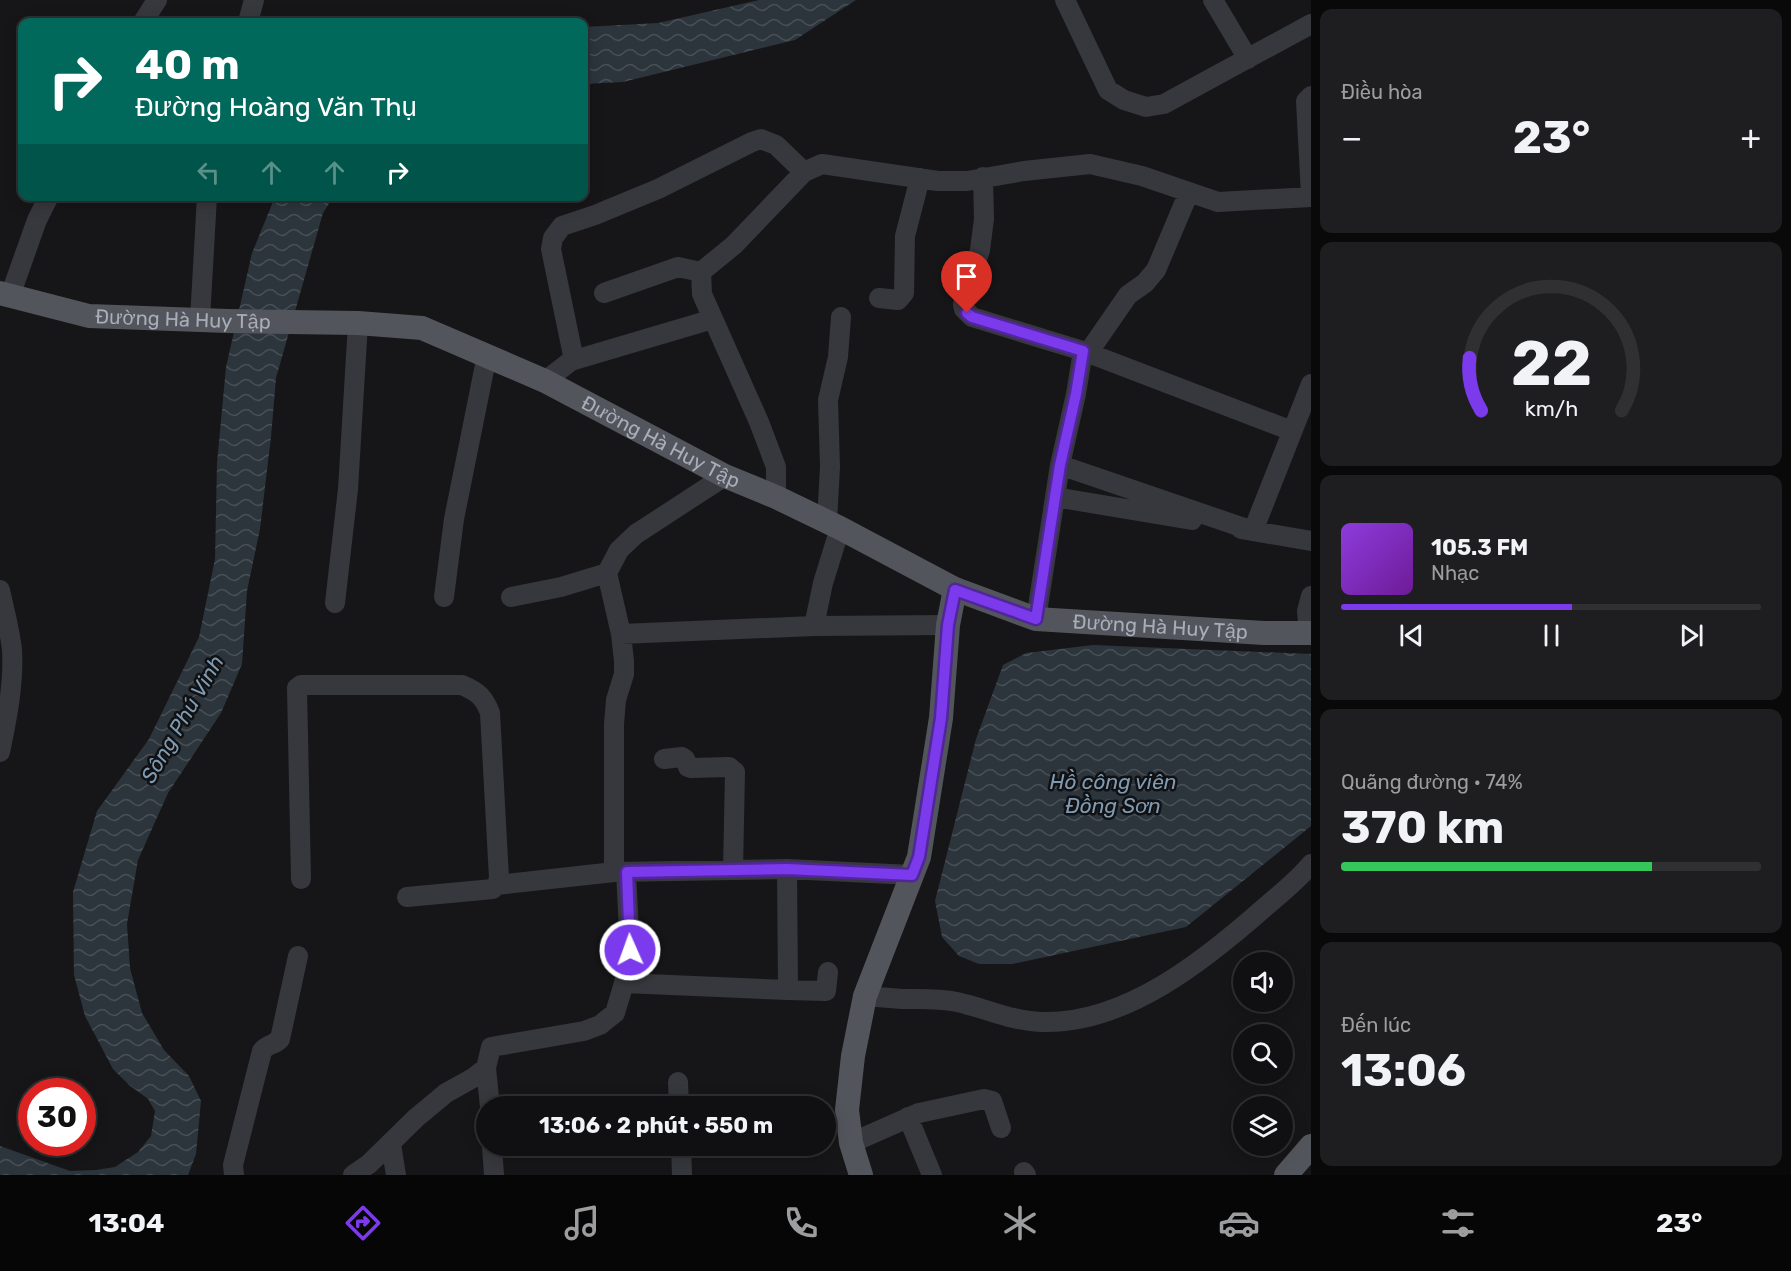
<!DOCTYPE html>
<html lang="vi">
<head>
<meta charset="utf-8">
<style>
  :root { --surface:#101012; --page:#1e1e20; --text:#f1f3f6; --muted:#9c9d9f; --line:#303032; --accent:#7c3aed }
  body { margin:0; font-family:Rubik,sans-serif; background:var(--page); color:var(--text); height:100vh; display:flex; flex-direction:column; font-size:22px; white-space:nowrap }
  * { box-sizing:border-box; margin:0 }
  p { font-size:20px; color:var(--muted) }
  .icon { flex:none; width:33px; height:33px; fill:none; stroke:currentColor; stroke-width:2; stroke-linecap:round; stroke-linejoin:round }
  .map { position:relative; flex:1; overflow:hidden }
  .sheet { display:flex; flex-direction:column; gap:9px; padding:9px; background:#09090a; width:480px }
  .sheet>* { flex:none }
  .top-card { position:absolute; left:18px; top:18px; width:570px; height:183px; border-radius:12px; box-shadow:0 3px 15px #0003,0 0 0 2px var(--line); background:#00695c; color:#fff; overflow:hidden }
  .controls { position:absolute; left:1233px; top:952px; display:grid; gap:12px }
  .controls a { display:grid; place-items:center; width:60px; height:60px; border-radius:50%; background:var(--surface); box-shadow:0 3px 15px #0003,0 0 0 2px var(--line); font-size:30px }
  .speed { position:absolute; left:18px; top:1078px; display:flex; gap:12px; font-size:30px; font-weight:700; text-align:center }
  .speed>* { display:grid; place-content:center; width:78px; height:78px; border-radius:50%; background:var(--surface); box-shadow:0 3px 15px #0003,0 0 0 2px var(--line); line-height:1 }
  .speed .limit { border:9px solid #d22; background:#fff; color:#111 }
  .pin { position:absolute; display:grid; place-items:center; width:51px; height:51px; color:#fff; margin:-62px -26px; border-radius:50% 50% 50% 0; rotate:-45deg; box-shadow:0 0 6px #0007 }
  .pin .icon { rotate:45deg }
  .me { position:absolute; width:66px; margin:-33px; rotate:358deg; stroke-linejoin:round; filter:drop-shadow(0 0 4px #0008) }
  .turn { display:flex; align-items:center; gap:21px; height:126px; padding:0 18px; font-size:27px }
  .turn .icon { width:78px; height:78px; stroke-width:2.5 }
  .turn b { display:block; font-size:42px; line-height:51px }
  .lanes { display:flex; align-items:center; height:57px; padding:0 18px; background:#0003; justify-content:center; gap:30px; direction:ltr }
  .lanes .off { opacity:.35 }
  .big { font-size:45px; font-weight:700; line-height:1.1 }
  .sheet .widget { flex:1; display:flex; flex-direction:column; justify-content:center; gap:9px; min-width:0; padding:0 21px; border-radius:12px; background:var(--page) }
  .sheet .dial { align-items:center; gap:0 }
  .dial svg { height:156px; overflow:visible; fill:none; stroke:var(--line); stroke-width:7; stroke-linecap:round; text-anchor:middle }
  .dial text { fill:var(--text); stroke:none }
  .song { display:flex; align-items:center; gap:18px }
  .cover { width:72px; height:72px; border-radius:9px; background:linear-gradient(135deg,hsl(270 70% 55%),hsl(280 70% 35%)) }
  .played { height:6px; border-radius:3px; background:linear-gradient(90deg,var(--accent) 55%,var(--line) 55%) }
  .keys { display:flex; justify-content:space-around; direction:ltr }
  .heat { display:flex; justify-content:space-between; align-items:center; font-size:33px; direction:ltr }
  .charge { height:9px; border-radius:4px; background:linear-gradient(90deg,#34c759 74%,var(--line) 0) }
  .trip { position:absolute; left:476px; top:1096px; width:360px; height:60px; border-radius:30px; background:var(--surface); box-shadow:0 3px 15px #0003,0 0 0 2px var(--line); font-weight:700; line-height:60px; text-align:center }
  .menu { display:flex; height:96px; justify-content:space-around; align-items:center; background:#060607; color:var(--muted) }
  .menu .icon { width:42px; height:42px }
  .menu .current { color:var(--accent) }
  .menu b { font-size:27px; color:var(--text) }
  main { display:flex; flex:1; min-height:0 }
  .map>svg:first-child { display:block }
  .water { fill:url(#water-waves) }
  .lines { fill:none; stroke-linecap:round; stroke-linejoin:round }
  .minor { stroke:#37383d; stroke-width:20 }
  .major { stroke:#53555c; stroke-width:24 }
  .route-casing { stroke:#51269a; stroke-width:15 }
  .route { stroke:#7c3aed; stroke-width:10 }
  .labels { text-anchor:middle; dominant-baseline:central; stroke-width:5; stroke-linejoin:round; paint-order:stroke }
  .street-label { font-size:20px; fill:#a8adb8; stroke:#111113 }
  .water-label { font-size:21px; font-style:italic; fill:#7f9bb3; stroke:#111113 }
</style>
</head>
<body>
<main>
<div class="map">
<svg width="1311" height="1175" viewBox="0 0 1311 1175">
  <defs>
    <pattern id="water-waves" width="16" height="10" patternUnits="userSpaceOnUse" patternTransform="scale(1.5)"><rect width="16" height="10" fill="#2c353c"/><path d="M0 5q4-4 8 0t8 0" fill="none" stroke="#485056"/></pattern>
  </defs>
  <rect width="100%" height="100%" fill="#161618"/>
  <path class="water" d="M759,0h97l-61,40 -172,42 -39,2v-57l74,-4z
    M275,197h58l-10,16 -47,165 -5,59 -11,92 -13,62 -5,73 -21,49 -53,80 -30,67 -11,64 3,44 12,45 22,37 25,26 12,25 -5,53 -8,21h-188v-29l70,25 26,-1 19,-3 23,-15 13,-16 4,-25 -7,-12 -19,-14 -16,-16 -28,-53 -11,-41 -1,-83 24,-81 52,-72 50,-102 16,-78 2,-96 9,-96 26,-114z
    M1093,645l218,9v172l-125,101 -174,37h-33l-20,-8 -17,-19 -7,-36 41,-162 27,-74 23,-12z"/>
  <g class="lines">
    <path class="minor" d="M1065,0l43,90 16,10 22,7 18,-3 147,-80
      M1213,0l35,59
      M143,22l14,-22
      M248,22l6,-22
      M1311,96l-5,5 5,94
      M983,177l1,42 -4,31 -17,54 1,5 8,8 111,34 209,80
      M604,293l74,-26 23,5
      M10,296l27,-76 12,-24
      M879,298l19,2 6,-7 1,-57 15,-58
      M200,320l7,-124
      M1088,353l40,-58 17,-12 11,-13 33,-78
      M574,360l-23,-111 2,-11 9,-12 33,-11 63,-26 94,-47 9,-3 15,6 28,27
      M545,381l26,-20 142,-42
      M1060,465l193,66 58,-147
      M776,497v-30l-17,-45 -57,-128 -1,-22 33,-27 70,-73 18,-8 116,17h29l57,-10 66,-7 52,12 76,26 93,-5
      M1055,497l137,23
      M827,521l3,-54 -2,-67 10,-43 3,-40
      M1241,529l70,12
      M0,590c4,19 10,40 12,60 2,34 -5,68 -12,102
      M444,597l10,-78 33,-164
      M511,597l50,-10 46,-14
      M335,603l13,-114 10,-166
      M1036,619l24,-154 16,-71 7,-43
      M814,626l9,-43 17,-55
      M1309,633l-2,-22 4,-15
      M621,634l193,-8 134,-1
      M664,759l18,-2 3,2 3,8 3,1 38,-1 6,5 -2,98
      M614,872v-148l2,-24 8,-26v-13l-3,-27 -14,-61 12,-23 17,-16 89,-58
      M301,879l-4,-191 4,-3h161c16,7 22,12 28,28l9,165 -2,7 -4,4 -86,8
      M497,885l117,-13 173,-3 125,6
      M624,983l164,7 -1,-121
      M788,990l38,1 2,-19
      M865,996c12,1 25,2 37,3 18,0 36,-1 55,3 28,6 54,19 84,20 84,3 164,-62 223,-114 16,-14 33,-27 47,-44
      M678,1082l1,25
      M490,1107l-4,-39 5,-21 93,-16 16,-6 15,-12 9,-30 6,-33 -4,-78
      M908,1117l24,58
      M851,1143l68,-30 65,-14 8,2 9,27
      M391,1144l5,31
      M492,1146l2,29
      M681,1146l1,29
      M1024,1172l2,3
      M234,1175l-1,-10 29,-114c5,-7 13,-6 18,-12l18,-83
      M353,1175l16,-11 47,-46 30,-25 27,-15 13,-10"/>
    <g class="major">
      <path id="s1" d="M0,293l89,23 139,5 130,2 64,5 123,53 180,95 51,21 64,31 115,61 81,30 228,14h47"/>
      <path d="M861,1175l-10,-32 -4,-33 6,-54 12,-60 54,-139 22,-139 7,-93 7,-36"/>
      <path d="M1286,1175l25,-29"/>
    </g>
  </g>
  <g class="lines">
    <defs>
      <path id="route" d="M630,950l-3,-78 160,-3 125,6 7,-18 22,-139 7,-93 7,-35 81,29 24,-154 16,-71 7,-43 -111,-34 -5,-4"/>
    </defs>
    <use href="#route" class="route-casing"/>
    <use href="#route" class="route"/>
  </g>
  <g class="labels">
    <g class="street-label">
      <text stroke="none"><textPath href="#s1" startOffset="186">Đường Hà Huy Tập</textPath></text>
      <text stroke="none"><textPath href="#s1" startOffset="690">Đường Hà Huy Tập</textPath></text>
      <text stroke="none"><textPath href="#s1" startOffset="1230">Đường Hà Huy Tập</textPath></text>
    </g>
    <g class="water-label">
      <text transform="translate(182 719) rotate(-60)">Sông Phú Vinh</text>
      <text x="1113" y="781">Hồ công viên<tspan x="1113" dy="24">Đồng Sơn</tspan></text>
    </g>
  </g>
</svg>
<div class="controls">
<a><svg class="icon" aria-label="sound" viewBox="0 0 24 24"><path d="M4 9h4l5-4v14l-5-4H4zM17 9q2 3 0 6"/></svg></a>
<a><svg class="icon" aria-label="search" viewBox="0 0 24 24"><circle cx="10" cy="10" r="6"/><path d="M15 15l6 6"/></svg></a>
<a><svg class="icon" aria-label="layers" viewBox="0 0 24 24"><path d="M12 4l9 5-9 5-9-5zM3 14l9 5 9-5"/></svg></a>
</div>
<div class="speed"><div class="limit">30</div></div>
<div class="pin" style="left:967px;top:313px;background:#d93025"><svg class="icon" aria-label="arrive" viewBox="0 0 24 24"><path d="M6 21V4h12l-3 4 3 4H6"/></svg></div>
<svg class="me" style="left:630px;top:950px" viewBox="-20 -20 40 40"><circle r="17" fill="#7c3aed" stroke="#fff" stroke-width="3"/><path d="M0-11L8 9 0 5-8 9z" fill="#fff"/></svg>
<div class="trip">13:06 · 2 phút · 550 m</div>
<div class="top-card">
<div class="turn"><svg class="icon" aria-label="right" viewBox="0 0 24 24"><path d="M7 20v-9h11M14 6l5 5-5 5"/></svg><div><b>40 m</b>Đường Hoàng Văn Thụ</div></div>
<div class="lanes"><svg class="icon off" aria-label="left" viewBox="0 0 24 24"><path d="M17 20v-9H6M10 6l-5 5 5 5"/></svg><svg class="icon off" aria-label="ahead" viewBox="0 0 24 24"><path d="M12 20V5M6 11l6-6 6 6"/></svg><svg class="icon off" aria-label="ahead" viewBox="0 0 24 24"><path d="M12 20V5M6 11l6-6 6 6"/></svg><svg class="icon" aria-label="right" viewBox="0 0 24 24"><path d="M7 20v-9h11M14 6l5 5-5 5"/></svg></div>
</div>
</div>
<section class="sheet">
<div class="widget"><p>Điều hòa</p>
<div class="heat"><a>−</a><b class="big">23°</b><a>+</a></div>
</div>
<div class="widget dial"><svg viewBox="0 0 100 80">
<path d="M14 69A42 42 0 1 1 86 69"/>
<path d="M14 69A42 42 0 0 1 8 42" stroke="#7c3aed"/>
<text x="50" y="56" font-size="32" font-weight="700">22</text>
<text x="50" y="72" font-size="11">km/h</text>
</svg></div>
<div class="widget">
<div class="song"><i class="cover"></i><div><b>105.3 FM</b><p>Nhạc</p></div></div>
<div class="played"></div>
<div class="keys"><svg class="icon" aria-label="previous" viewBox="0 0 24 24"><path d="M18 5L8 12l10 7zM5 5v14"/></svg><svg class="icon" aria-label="pause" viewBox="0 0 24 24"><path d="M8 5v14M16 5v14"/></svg><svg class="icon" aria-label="next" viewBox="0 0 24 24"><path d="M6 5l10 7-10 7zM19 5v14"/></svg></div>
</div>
<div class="widget"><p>Quãng đường · 74%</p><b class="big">370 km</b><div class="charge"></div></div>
<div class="widget"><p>Đến lúc</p><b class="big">13:06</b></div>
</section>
</main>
<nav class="menu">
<b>13:04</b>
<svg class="icon current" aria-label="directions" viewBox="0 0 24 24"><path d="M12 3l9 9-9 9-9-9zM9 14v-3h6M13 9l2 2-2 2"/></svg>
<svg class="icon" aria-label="music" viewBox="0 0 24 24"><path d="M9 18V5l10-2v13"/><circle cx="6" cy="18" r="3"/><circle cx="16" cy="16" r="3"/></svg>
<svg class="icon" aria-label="phone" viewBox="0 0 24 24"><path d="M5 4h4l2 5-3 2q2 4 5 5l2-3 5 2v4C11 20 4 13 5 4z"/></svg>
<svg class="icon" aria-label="climate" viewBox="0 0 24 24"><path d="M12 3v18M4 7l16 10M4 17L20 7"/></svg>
<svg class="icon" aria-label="car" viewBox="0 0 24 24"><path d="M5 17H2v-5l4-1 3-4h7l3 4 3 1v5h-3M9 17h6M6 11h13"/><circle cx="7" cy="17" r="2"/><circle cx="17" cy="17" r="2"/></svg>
<svg class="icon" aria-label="filters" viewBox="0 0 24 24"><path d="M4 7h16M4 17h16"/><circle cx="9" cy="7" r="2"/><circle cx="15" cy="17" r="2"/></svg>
<b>23°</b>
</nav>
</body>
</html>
